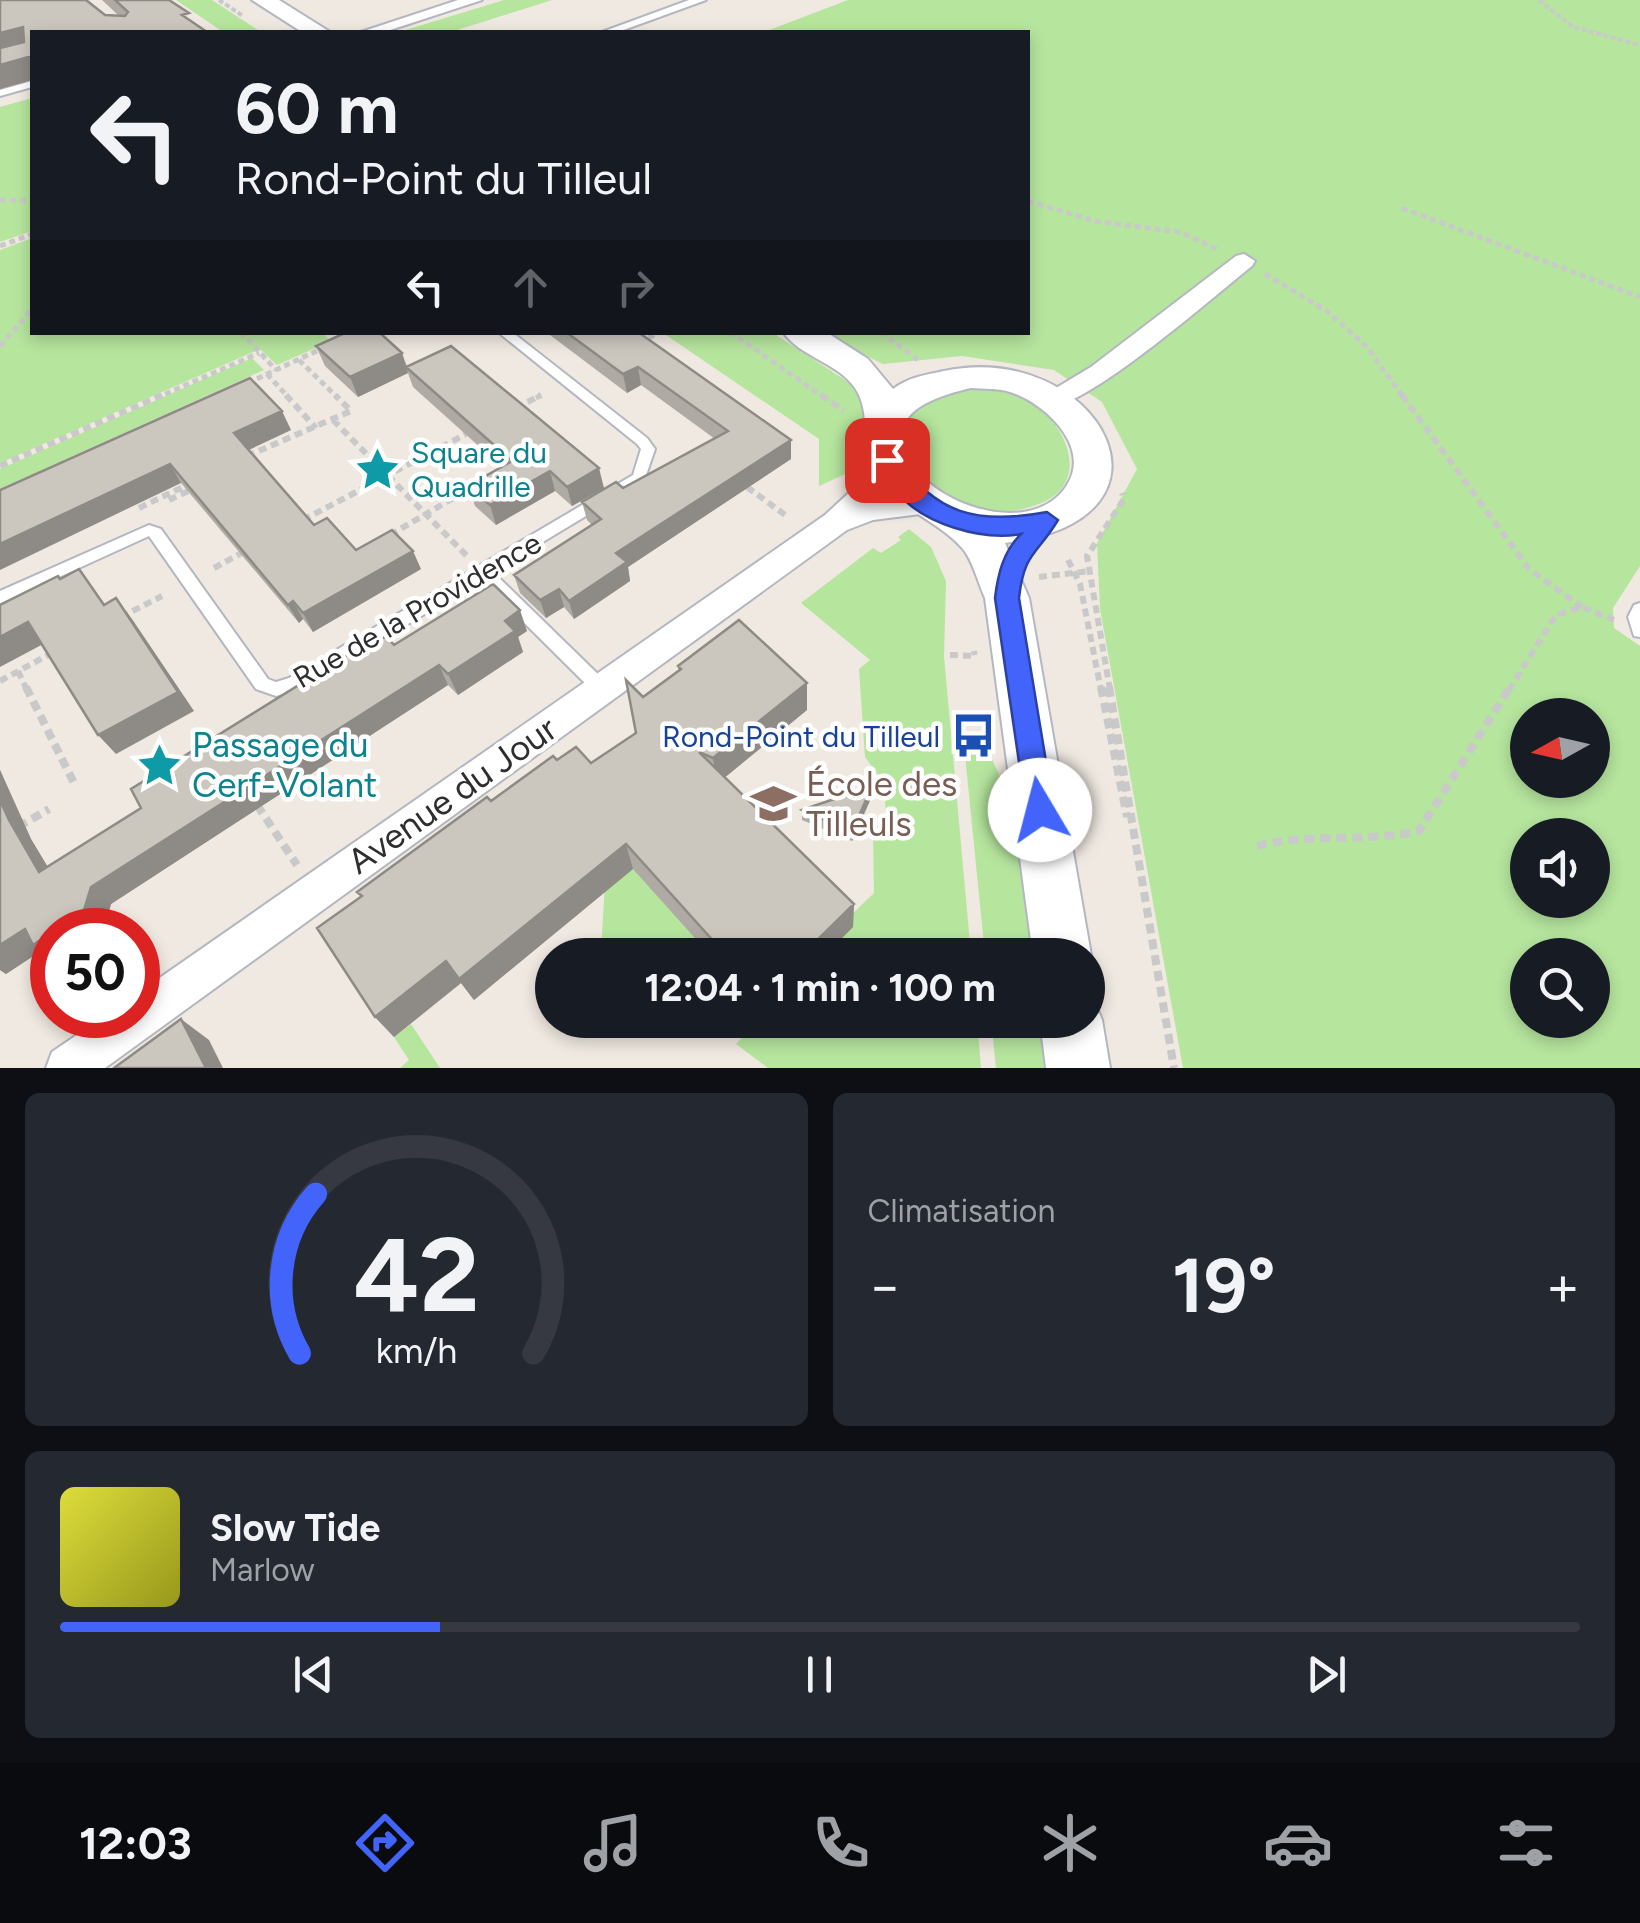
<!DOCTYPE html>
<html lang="fr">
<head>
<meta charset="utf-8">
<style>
  :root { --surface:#171b24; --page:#242831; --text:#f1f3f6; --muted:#9ea1a6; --line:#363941; --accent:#4264fb }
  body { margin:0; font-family:Figtree,sans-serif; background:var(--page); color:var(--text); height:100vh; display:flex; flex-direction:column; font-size:38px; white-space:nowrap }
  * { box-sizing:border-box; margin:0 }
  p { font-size:32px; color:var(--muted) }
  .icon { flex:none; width:55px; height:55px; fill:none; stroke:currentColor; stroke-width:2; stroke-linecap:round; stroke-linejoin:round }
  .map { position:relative; height:1068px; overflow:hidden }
  .side { display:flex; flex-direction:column; gap:25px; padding:25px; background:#0d0f14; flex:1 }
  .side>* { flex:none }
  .banner { position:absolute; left:30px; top:30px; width:1000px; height:305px; border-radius:0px; box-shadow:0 5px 15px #0003; background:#171b24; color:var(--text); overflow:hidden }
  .needle { width:65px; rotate:262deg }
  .controls { position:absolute; left:1510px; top:698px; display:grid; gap:20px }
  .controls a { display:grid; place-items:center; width:100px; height:100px; border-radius:50%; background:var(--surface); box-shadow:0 5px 15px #0003; font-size:50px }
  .speed { position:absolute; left:30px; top:908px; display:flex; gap:20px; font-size:50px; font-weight:700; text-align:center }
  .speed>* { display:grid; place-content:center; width:130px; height:130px; border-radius:50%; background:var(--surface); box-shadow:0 5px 15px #0003; line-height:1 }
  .speed .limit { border:15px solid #d22; background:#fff; color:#111 }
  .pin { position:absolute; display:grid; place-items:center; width:85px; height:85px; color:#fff; margin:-42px; border-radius:20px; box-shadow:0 5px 15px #0006 }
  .me { position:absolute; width:110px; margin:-55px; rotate:352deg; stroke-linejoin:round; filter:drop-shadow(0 0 8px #0008) }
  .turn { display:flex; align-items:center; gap:35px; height:210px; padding:0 40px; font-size:45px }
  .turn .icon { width:130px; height:130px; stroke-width:2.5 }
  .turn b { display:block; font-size:70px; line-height:85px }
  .lanes { display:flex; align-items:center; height:95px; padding:0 40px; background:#0003; justify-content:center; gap:50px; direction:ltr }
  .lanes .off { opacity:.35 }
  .big { font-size:75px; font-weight:700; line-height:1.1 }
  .side .card { flex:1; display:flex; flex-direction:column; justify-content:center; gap:15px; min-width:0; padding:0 35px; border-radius:15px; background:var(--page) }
  .side .dial { align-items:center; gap:0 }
  .dial svg { height:260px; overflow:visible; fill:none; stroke:var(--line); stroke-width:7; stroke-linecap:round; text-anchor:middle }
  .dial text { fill:var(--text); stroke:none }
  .song { display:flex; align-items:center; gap:30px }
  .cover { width:120px; height:120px; border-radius:15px; background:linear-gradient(135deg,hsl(60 70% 55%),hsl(60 70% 35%)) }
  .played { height:10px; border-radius:5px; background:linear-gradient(90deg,var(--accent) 25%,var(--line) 25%) }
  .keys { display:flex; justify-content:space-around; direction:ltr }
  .heat { display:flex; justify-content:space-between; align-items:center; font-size:55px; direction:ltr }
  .side .tiles { flex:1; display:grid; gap:25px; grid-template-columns:1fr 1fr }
  .card:last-child { grid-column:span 2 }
  .trip { position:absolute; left:535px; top:938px; width:570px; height:100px; border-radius:50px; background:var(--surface); box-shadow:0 5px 15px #0003; font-weight:700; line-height:100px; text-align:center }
  .dock { display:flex; height:160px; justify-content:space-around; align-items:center; background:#090b0e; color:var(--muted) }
  .dock .icon { width:70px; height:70px }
  .dock .on { color:var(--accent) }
  .dock b { font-size:45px; color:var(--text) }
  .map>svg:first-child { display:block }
  .green { fill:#b6e59e; fill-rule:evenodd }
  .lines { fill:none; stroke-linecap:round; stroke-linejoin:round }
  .service-casing { stroke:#b4b7c1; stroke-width:4 }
  .pedestrian-casing { stroke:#b4b7c1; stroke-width:4 }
  .minor-casing { stroke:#b4b7c1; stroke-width:4 }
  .secondary-casing { stroke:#b4b7c1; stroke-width:4 }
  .path-far3 { stroke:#c9c9c9; stroke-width:4; stroke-dasharray:5 2.5; stroke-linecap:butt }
  .path-far2 { stroke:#c9c9c9; stroke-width:5; stroke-dasharray:6 4; stroke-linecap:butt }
  .path-far1 { stroke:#c9c9c9; stroke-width:6; stroke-dasharray:8 5; stroke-linecap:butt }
  .path { stroke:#c9c9c9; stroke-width:8; stroke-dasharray:10 6; stroke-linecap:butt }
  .service { fill:#fff; fill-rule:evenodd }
  .pedestrian { fill:#fff; fill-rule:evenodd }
  .minor { fill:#fff; fill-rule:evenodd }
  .secondary { fill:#fff; fill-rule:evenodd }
  .wall { fill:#afaba4 }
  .shaded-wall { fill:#8e8b86 }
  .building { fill:#cbc7bf; stroke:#8e8b86; stroke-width:2.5 }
  .route { fill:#4264fb; stroke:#2b41a3; stroke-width:2.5 }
  .labels { text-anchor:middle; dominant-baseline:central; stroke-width:9; stroke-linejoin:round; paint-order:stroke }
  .culture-label { font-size:30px; fill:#0d838f; stroke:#fff; text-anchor:start }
  .street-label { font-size:30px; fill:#2e2e2e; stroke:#fff }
  .transit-label { font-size:30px; fill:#164399; stroke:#fff; text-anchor:end }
  .near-culture-label { font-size:35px; fill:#0d838f; stroke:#fff; text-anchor:start }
  .near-education-label { font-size:35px; fill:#785e54; stroke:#fff; text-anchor:start }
  .near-street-label { font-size:35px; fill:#2e2e2e; stroke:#fff }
</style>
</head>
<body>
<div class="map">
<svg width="1640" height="1068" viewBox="0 0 1640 1068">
  <rect width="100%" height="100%" fill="#efe9e1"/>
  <path class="green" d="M176,0h36l49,32h-38z
    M504,0h48l-101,32h-52z
    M848,0h792v566l-27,42 1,20 26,18v422h-457l-83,-459 -3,-66 40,-74 -35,-67 -48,-32 -92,-14 -79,8 -62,-31 207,-1v-300h-264zM1528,715h64v65h-64zM1528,835h64v65h-64zM1528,955h64v65h-64z
    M32,98v133l-32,11v-135z
    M32,238v94h289l10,9 -54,24 -17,-16 -260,114v-213z
    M663,333h110l92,60 4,24 -4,48 -46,21v-47z
    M252,358l12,12 -264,119v-20z
    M969,387c16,3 38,2 53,9 44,22 74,89 14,109 -17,6 -36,9 -53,6 -36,-4 -85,-41 -77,-80 2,-10 3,-21 12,-28 12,-9 36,-11 51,-16z
    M909,529l22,18 15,34 -2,75 27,299h-146l21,-35 28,-27 -1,-64 13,-12 -2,-34 -19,-26 -6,-88 11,-9 -69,-57 72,-55 8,5 20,-13 -3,-3z
    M965,755h25l27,59 19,141h-51z
    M620,853l90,102 -109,-3 5,-87z
    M759,1020h218l4,48h-213l-32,-24z
    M991,1020h53l6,48h-54z
    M411,1024l29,44h-40l9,-8 -15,-23z"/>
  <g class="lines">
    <defs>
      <path id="service" d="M32,81v6l-32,9v-6z
        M498,332h14l135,106 8,11 -11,32 -151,91 115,112 3,5 -3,5 -6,2 -6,-2 -115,-114 -181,109 -24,7 -20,-7 -107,-153 -149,68v-13l149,-66 12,4 107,150 8,3 13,-4 344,-203 8,-26 -4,-5z
        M1640,603v34l-6,-1 -6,-19 6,-12z"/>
      <path id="pedestrian" d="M689,0h17l-88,32h-16z"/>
      <path id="minor" d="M458,0h24l-98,32h-23z
        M1244,254l11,7 -3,5c-33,26 -173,149 -206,140l-4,-6 4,-6 45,-27 145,-111z
        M887,450l10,3 4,7 -9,22 -14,17 48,-4 10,3 5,7 -5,7 -63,8 -26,10 -742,538h-59l6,-16 54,-37h32v-22l687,-478 41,-38 11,-24z"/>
      <path id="secondary" d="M252,0h27l51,32h-28z
        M783,332h43l42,27 25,30c16,-12 32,-14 51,-18 152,-32 256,148 61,172l24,55 62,357 -3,9v-9h-55l-48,-357c-7,-15 -12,-37 -22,-49 -26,-30 -63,-37 -86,-74 -19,-29 -4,-60 -22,-87 -18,-26 -55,-31 -72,-56zM971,388c12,1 27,0 39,4 33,10 82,54 57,93 -33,52 -125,23 -154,-19 -35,-51 19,-69 58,-78z
        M1088,996l5,2 9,22 8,48h-64l-6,-48h48z"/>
    </defs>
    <use href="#service" class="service-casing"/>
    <use href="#pedestrian" class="pedestrian-casing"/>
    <use href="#minor" class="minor-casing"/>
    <use href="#secondary" class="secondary-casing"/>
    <path class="path-far3" d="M219,0l24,16
      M1539,0l34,27 67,18"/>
    <path class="path-far2" d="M0,200l32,1
      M1028,201l66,20 86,11 39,18
      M1402,208l238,89
      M0,246l32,-12
      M1265,274l62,37 40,36 37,51
      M241,332l35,38
      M730,332l95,66
      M881,332l37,28
      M640,343l19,-11
      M0,346l32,-37
      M299,360l39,38
      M267,374l22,24
      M248,383l75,-35
      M156,398l103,-45
      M536,398l6,-3"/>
    <path class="path-far1" d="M286,395l30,33
      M821,395l23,16
      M1402,395l127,174 53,38
      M516,408l25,-13
      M333,420l135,137
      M247,456l104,-45 -16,-16
      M0,466l162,-71
      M747,487l41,30
      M169,500l26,-12
      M139,508l52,-25
      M303,520l163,-86
      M390,535l84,-49
      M1068,560l12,24 21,106
      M214,568l33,-18
      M1039,577l51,-6
      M121,617l41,-21
      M950,655l25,1 -1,-5
      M18,671l9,19
      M0,681l52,-28
      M1110,690l-23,-134 37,-57 -2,-6
      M1509,690l47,-75 26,-8 32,13"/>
    <path class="path" d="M26,687l49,98
      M1101,687l26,130
      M1109,687l65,381
      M257,805l40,60
      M18,827l31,-18
      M1257,846c54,-14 108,-3 162,-15l91,-144"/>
    <use href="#service" class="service"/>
    <use href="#pedestrian" class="pedestrian"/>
    <use href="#minor" class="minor"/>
    <use href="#secondary" class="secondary"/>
  </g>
  <path class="wall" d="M0,0l119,16 -17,-16h67l20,13 -157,19v48l-32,9z
    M546,332h92l153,127 -163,108 2,14 -56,38 -10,-12 -18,11 -26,-25 -6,-18 78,-50 -5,-5 -5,-18 41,-14 92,-49 -74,-54 -14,8z
    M316,346l86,7 5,13 197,122 -32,18 -17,-15 -59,34 -21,-19 -7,-20 34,-19 -89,-80 -5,-14 -50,24 -33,-31z
    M291,430l-42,20 65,75 42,25 65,19 -108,63 -10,-13 -4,4 -118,-140 -181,7z
    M527,631l-9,6 5,15 -65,43 -10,-10 -337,219 -7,26h-52l-11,21 -35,23 -6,-4v-200l31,69 16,27 94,-58 240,-168 13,5z
    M678,666l129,17v27l-82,67 129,127 -1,23 -28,28h-115l-77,-86 -159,131 -13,-17 -67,54 -19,-20 116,-216 66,-41 34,3 45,-30 7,-36 35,-26z
    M872,796l-20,45 -50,-21v-10z"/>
  <path class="shaded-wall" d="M23,27l9,17 -32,12v-23z
    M32,56v24l-32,9v-24z
    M402,353l6,20 -50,24 -8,-20z
    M638,367l3,18 -14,8 -4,-19z
    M282,411l9,19 -47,22 -10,-19z
    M791,440v19l-163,108 2,14 -56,38 -5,-18 47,-48z
    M170,464l11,19 -181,87v-26z
    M599,468l5,20 -32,18 -5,-19z
    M550,471l5,20 -59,34 -6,-20z
    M413,551l8,18 -108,63 -10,-19z
    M559,589l5,18 -18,11 -6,-18z
    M116,598l16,21 62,92 -78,43 -18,-19z
    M293,601l10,18 -4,4 -11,-18z
    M520,610l7,21 -9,6 5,15 -65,43 -10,-21 57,-53z
    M28,622l19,20 -47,25v-30z
    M439,665l9,20 -337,219 -7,26h-48l35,-43z
    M807,683v27l-90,74 -4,-26z
    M0,770l31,69 30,50 -22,-17 -30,-52 -9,-20z
    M872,786v10l-20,45v-9z
    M626,844l7,25 -159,131 -13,-17 -67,54 -19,-20 71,-56z
    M854,904l-1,23 -28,28h-23z
    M25,929l27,3v27l-11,-8 -35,23 -6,-4v-25z
    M181,1019l28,21 14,28h-17z"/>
  <path class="building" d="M0,0h86l19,15 20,1 3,-4 -13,-12h54l20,13 -7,2 25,17h-175v24l-32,9v-17l24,-6 -1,-15 -23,6z
    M347,332h32l23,21 -52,24 -34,-31z
    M566,332h72l153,108 -175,113 11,9 -58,39 -10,-12 -19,11 -26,-25 87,-56 -19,-17 34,-20 7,6 105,-57 -90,-64 -15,7z
    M451,346l148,122 -32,19 -17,-16 -60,34 -22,-19 44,-25 -106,-94z
    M250,378l32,33 -48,22 80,92 13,-7 29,32 36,-20 21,21 -110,62 -10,-12 -5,4 -118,-141 -170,80v-54z
    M79,569l25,36 12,-7 62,94 -80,43 -70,-113 -28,15v-32l58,-29 2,3z
    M493,584l27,26 -15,11 10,10 -67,43 -9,-9 -348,222 -8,26 -27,17h-4v2l-19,13 -8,-16 -25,16v-145l9,20 30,52 102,-64 -10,-19 247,-153 3,4 5,-4 8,9z
    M739,620l68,63 -94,75 -14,-6 155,152 -52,51h-76l-100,-111 -167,135 -13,-18 -71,56 -58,-89 45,-32 -5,-4 130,-95 4,4 62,-45 4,4 19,-13 15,16 45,-30 -10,-53 17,17 38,-28 -3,-3z
    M872,786l-20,46 -50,-22z
    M181,1019l25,49h-92z"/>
  <path class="route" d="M887,453l8,2c40,60 83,70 152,57l11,8c-21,35 -34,32 -39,78l35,212 -4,10 -10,3 -10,-3 -4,-10 -31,-212c3,-24 8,-46 26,-64 -39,7 -98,-10 -123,-41 -8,-10 -15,-22 -21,-33z"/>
  <defs>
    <symbol id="sight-bare" viewBox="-9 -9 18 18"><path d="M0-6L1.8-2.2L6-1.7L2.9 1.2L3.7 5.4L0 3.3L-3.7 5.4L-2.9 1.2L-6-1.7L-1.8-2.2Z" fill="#0f9aa8" stroke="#fff" stroke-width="2.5" paint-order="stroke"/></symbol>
    <symbol id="bus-bare" viewBox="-9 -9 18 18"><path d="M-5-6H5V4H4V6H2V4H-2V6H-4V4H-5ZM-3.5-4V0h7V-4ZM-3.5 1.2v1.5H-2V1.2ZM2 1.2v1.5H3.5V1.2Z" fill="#1a4fb4" stroke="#fff" stroke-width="2.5" paint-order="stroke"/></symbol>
    <symbol id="school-bare" viewBox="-9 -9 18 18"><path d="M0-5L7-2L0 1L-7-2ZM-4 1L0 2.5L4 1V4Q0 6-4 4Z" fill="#8d6e63" stroke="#fff" stroke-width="2.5" paint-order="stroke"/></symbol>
  </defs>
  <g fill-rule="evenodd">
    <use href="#sight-bare" x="346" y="438" width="63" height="63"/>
    <use href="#bus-bare" x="942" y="704" width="63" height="63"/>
    <use href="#sight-bare" x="128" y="734" width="63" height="63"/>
    <use href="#school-bare" x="742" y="772" width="63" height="63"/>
  </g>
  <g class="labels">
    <g class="culture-label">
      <text x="411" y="452">Square du<tspan x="411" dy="34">Quadrille</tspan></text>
    </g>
    <g class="street-label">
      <text transform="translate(417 610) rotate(-30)">Rue de la Providence</text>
    </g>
    <g class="transit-label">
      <text x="940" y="736">Rond-Point du Tilleul</text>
    </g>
    <g class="near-culture-label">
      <text x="192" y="745">Passage du<tspan x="192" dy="40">Cerf-Volant</tspan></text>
    </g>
    <g class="near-education-label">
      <text x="806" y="784">École des<tspan x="806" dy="40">Tilleuls</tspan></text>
    </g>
    <g class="near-street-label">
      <text transform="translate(452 795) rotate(-35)">Avenue du Jour</text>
    </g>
  </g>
</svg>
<div class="controls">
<a><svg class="needle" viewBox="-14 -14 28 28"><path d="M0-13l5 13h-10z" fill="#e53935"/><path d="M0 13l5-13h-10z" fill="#9ea1a6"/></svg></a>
<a><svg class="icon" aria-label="sound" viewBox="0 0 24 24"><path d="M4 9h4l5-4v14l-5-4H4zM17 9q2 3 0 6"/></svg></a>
<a><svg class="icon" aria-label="search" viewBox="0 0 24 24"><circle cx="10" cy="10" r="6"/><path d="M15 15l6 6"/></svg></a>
</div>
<div class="speed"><div class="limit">50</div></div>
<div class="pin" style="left:887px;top:460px;background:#d93025"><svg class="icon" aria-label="arrive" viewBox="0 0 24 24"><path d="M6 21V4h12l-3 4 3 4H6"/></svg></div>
<svg class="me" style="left:1040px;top:810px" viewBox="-20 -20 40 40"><circle r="19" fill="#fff"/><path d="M0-13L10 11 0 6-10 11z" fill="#4264fb"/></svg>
<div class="trip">12:04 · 1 min · 100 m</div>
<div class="banner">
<div class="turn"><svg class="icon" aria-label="left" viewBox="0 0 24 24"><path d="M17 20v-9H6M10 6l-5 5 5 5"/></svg><div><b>60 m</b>Rond-Point du Tilleul</div></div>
<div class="lanes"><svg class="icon" aria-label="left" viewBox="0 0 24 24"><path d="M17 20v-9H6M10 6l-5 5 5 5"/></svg><svg class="icon off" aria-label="ahead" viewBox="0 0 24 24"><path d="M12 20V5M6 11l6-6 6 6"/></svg><svg class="icon off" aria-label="right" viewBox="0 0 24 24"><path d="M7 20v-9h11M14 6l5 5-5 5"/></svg></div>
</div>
</div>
<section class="side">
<div class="tiles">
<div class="card dial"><svg viewBox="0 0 100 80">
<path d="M14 69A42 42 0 1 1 86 69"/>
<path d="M14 69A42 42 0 0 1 19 20" stroke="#4264fb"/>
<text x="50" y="56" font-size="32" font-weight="700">42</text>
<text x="50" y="72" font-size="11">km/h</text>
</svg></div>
<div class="card"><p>Climatisation</p>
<div class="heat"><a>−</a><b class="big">19°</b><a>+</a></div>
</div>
<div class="card">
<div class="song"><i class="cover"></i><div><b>Slow Tide</b><p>Marlow</p></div></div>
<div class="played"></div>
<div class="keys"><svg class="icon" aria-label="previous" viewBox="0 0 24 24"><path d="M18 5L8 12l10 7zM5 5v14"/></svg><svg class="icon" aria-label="pause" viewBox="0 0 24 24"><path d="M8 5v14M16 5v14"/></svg><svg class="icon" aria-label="next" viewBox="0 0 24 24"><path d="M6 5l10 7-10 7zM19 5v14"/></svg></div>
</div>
</div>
</section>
<nav class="dock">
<b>12:03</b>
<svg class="icon on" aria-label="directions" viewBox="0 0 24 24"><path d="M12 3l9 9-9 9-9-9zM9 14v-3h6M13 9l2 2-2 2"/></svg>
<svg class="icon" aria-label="music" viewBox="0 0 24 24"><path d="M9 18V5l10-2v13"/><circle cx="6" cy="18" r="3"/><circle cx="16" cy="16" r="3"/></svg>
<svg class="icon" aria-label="phone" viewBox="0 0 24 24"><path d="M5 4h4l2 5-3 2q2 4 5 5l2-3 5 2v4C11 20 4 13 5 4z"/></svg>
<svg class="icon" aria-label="climate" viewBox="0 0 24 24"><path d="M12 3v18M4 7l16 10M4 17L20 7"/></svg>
<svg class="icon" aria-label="car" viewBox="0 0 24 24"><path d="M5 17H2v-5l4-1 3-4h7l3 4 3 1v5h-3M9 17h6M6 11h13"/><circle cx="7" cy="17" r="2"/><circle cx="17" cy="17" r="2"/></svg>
<svg class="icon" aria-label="filters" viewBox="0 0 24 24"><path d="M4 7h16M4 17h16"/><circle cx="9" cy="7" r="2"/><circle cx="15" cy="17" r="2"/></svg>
</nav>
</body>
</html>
